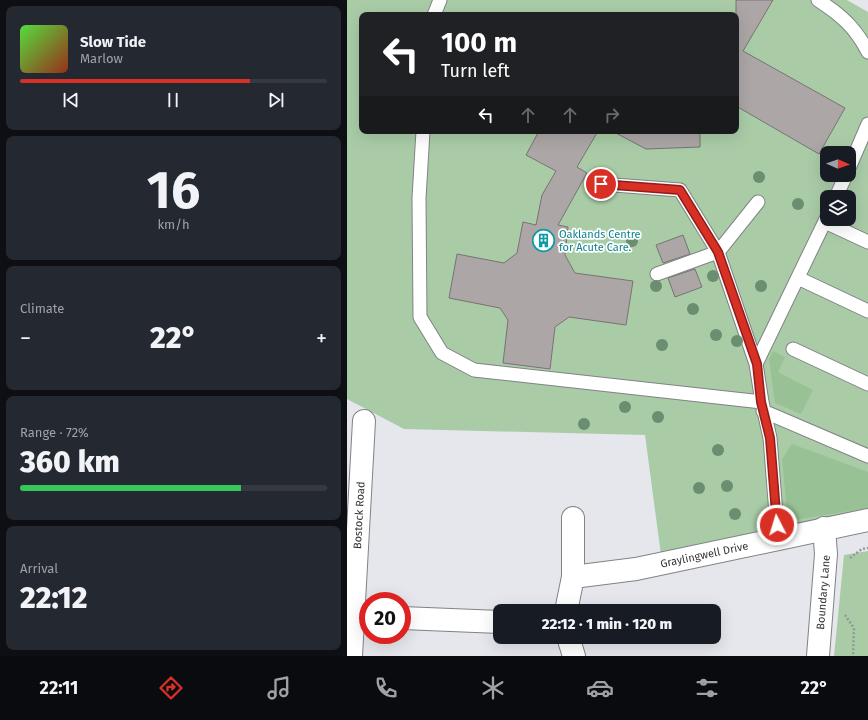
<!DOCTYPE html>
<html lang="en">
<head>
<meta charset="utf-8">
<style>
  :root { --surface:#171b24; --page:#242831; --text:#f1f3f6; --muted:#9ea1a6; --line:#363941; --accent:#d93025 }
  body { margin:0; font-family:"Fira Sans",sans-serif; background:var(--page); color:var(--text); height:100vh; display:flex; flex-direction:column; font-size:15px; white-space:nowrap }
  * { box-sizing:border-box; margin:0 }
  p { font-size:13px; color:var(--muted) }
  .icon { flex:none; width:22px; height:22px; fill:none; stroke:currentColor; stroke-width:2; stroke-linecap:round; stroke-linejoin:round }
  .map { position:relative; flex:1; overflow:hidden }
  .side { display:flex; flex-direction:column; gap:6px; padding:6px; background:#0d0f14; width:347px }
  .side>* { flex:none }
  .hud { position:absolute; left:12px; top:12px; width:380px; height:122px; border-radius:8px; box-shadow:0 4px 16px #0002; background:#202124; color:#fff; overflow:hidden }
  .needle { width:26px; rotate:92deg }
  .buttons { position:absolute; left:473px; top:146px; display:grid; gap:8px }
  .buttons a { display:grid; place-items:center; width:36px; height:36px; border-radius:8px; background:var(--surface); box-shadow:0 4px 16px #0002; font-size:20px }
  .speed { position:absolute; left:12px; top:592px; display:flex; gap:8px; font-size:20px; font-weight:700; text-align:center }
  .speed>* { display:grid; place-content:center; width:52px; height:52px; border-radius:50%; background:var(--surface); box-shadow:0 4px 16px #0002; line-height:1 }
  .speed .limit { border:6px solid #d22; background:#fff; color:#111 }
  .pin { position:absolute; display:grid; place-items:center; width:34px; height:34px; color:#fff; margin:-17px; border:2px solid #fff; border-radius:50%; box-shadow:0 1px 4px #0007 }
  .me { position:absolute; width:44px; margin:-22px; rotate:355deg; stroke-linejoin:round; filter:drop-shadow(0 0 3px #0008) }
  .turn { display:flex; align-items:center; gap:14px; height:84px; padding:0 16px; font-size:18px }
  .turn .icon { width:52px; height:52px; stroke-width:2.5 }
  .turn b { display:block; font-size:28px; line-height:34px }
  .lanes { display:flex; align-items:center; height:38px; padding:0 16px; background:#0003; justify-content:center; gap:20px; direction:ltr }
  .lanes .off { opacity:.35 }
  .big { font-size:30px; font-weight:800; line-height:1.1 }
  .side .widget { flex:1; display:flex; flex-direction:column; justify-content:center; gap:6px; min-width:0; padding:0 14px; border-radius:8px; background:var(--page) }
  .side .dial { align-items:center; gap:0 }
  .dial b { font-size:52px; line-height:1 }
  .song { display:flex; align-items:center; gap:12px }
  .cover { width:48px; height:48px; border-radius:6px; background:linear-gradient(135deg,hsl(110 70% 55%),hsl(10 70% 35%)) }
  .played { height:4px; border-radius:2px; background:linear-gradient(90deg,var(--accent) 75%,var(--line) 75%) }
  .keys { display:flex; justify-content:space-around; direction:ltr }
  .heat { display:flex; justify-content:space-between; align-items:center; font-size:22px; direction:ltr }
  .charge { height:6px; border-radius:3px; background:linear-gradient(90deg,#34c759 72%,var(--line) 0) }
  .trip { position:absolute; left:146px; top:604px; width:228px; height:40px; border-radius:8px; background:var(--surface); box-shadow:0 4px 16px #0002; font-weight:800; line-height:40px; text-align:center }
  .tabs { display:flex; height:64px; justify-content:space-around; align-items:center; background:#090b0e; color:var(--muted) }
  .tabs .icon { width:28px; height:28px }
  .tabs .selected { color:var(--accent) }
  .tabs b { font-size:18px; color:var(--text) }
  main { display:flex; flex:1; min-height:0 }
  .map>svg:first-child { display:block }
  .green { fill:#a9cca7; fill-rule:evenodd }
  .forest { fill:#99c196 }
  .building { fill:#aca6a6; stroke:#797373 }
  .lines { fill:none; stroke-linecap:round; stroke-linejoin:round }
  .service-casing { stroke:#818286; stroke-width:15 }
  .minor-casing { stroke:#818286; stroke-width:24 }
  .path { stroke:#959699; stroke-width:2.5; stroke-dasharray:2 2; stroke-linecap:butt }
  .service { stroke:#fff; stroke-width:13 }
  .minor { stroke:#fff; stroke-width:22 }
  .tree { fill:#6b8d70 }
  .route-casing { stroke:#8d1f18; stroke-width:10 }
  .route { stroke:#d93025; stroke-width:7 }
  .labels { text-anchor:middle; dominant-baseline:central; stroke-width:3.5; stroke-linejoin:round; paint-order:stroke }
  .culture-label { font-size:11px; fill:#0d838f; stroke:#fff; text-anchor:start }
  .street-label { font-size:11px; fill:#363638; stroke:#fff }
</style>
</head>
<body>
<main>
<section class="side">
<div class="widget">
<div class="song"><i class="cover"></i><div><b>Slow Tide</b><p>Marlow</p></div></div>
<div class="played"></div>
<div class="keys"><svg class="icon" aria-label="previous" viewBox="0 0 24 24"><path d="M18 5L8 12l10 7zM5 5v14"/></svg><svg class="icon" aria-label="pause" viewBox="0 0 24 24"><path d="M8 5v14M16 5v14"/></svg><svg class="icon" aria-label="next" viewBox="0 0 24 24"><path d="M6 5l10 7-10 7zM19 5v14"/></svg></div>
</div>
<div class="widget dial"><b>16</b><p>km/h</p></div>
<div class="widget"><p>Climate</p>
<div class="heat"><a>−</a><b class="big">22°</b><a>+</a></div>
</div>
<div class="widget"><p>Range · 72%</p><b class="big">360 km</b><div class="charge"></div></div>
<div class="widget"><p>Arrival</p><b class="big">22:12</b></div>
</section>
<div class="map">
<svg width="521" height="656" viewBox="0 0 521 656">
  <rect width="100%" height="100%" fill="#e6e7ec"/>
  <path class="green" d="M0,0h500l21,12v501l-207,42 -16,-120 -241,-6 -57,-30zM15,15h374v116h-374zM480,153h22v22h-22zM480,197h22v22h-22z
    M521,551v105h-34l10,-101z"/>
  <path class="forest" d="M426,351l12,6 -7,15 35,18 -12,24 -26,-11 -6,-44z
    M445,444l76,28v36l-80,13 -6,-62z"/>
  <path class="building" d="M389,0h37l-30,51 102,57 -26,46 -83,-48z
    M192,131h59l-21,36 10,6 -29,52 10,2 -3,28 10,18 58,8 -7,44 -57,-8 -14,10 -5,42 -47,-6 5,-43 -8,-12 -51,-10 8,-44 47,9 13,-10 6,-31 13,3 6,-30 14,-24 -30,-16z
    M265,131h88v16l-54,2z
    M336,235l7,19 -27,9 -7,-18z
    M348,269l7,18 -27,10 -7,-19z"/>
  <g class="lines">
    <defs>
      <path id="service" d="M471,0c23,15 37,27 50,52
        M87,15l6,-15
        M76,131l-4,67 1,119 22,36 32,17 288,32
        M502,168l19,-44
        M254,184l79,6 38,62 38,112 6,38 8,36 8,101
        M489,197l10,-22
        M478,222l43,20
        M310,274l61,-22 40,-50
        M451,278l70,33
        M446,349l75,35
        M409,364l71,-147
        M416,411l105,45"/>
      <g id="minor">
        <path d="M226,518v59"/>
        <path id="s1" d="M219,611l7,-34 63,-8 232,-49"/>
        <path d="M55,618l98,4"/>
        <path d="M221,637l6,19"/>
        <path id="s2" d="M4,656l13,-235"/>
        <path id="s3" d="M471,656l8,-102 -2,-26"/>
      </g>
    </defs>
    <use href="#service" class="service-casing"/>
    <use href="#minor" class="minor-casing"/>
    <path class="path" d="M503,558l12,-9 6,-1
      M498,615l9,13 -1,28"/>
    <use href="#service" class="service"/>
    <use href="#minor" class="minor"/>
  </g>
  <g class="tree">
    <circle cx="412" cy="177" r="6"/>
    <circle cx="451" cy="204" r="6"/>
    <circle cx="285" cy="241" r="6"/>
    <circle cx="366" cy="276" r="6"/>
    <circle cx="309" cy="286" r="6"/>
    <circle cx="414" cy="286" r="6"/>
    <circle cx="346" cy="309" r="6"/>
    <circle cx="369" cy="335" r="6"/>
    <circle cx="390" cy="341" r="6"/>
    <circle cx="315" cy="345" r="6"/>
    <circle cx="278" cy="407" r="6"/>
    <circle cx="311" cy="417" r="6"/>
    <circle cx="237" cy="424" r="6"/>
    <circle cx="371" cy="450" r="6"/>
    <circle cx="380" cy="486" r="6"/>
    <circle cx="352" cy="488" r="6"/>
    <circle cx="388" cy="514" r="6"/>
  </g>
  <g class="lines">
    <defs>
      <path id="route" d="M254,184l79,6 38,62 39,112 4,38 9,36 7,87"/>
    </defs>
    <use href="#route" class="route-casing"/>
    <use href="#route" class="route"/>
  </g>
  <defs>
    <symbol id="building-ring" viewBox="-11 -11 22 22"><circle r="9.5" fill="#fff" stroke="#0f9aa8" stroke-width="1.5"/><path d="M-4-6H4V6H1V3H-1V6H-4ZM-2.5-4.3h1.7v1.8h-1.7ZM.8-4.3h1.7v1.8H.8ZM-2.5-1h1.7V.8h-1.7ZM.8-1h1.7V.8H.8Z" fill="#0f9aa8"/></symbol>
  </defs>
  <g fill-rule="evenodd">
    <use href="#building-ring" x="184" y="228" width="25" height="25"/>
  </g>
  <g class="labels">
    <g class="culture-label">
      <text x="212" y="234">Oaklands Centre<tspan x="212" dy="13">for Acute Care.</tspan></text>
    </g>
    <g class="street-label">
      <text stroke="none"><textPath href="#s2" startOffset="141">Bostock Road</textPath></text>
      <text stroke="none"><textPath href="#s1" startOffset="168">Graylingwell Drive</textPath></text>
      <text stroke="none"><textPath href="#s3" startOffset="64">Boundary Lane</textPath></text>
    </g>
  </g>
</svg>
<div class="buttons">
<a><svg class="needle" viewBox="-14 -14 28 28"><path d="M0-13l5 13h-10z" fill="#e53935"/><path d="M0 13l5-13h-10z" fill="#9ea1a6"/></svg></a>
<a><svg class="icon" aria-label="layers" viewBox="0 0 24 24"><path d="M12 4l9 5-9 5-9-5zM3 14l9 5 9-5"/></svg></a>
</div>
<div class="speed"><div class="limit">20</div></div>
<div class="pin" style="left:254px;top:184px;background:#d93025"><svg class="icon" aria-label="arrive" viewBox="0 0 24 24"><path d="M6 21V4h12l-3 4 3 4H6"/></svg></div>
<svg class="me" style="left:430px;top:525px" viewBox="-20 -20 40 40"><circle r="17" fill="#d93025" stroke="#fff" stroke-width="3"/><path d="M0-11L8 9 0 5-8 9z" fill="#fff"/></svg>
<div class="trip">22:12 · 1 min · 120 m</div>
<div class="hud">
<div class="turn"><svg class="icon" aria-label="left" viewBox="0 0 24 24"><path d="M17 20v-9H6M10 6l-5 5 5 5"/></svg><div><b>100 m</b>Turn left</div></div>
<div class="lanes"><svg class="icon" aria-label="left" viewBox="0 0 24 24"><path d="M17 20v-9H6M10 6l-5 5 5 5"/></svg><svg class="icon off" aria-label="ahead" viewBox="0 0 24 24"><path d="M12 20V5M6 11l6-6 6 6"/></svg><svg class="icon off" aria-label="ahead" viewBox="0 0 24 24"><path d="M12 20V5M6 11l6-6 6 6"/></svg><svg class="icon off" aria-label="right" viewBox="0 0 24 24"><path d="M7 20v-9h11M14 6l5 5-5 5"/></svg></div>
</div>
</div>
</main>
<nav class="tabs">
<b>22:11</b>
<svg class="icon selected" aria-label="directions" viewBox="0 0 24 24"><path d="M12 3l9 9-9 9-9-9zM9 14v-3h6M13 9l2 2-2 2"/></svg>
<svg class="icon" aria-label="music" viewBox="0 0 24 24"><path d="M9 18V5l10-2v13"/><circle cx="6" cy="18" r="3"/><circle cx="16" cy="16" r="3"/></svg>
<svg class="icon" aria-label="phone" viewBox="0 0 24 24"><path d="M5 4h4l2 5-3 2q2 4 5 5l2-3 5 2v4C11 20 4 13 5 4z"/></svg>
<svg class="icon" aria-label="climate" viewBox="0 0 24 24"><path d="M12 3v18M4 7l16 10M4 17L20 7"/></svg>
<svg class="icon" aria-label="car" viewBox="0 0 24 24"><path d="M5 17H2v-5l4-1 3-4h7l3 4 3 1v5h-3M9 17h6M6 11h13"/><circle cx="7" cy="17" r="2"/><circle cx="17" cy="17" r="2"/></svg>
<svg class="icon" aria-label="filters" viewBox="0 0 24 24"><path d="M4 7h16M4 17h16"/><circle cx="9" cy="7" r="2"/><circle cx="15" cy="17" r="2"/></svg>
<b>22°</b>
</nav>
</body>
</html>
